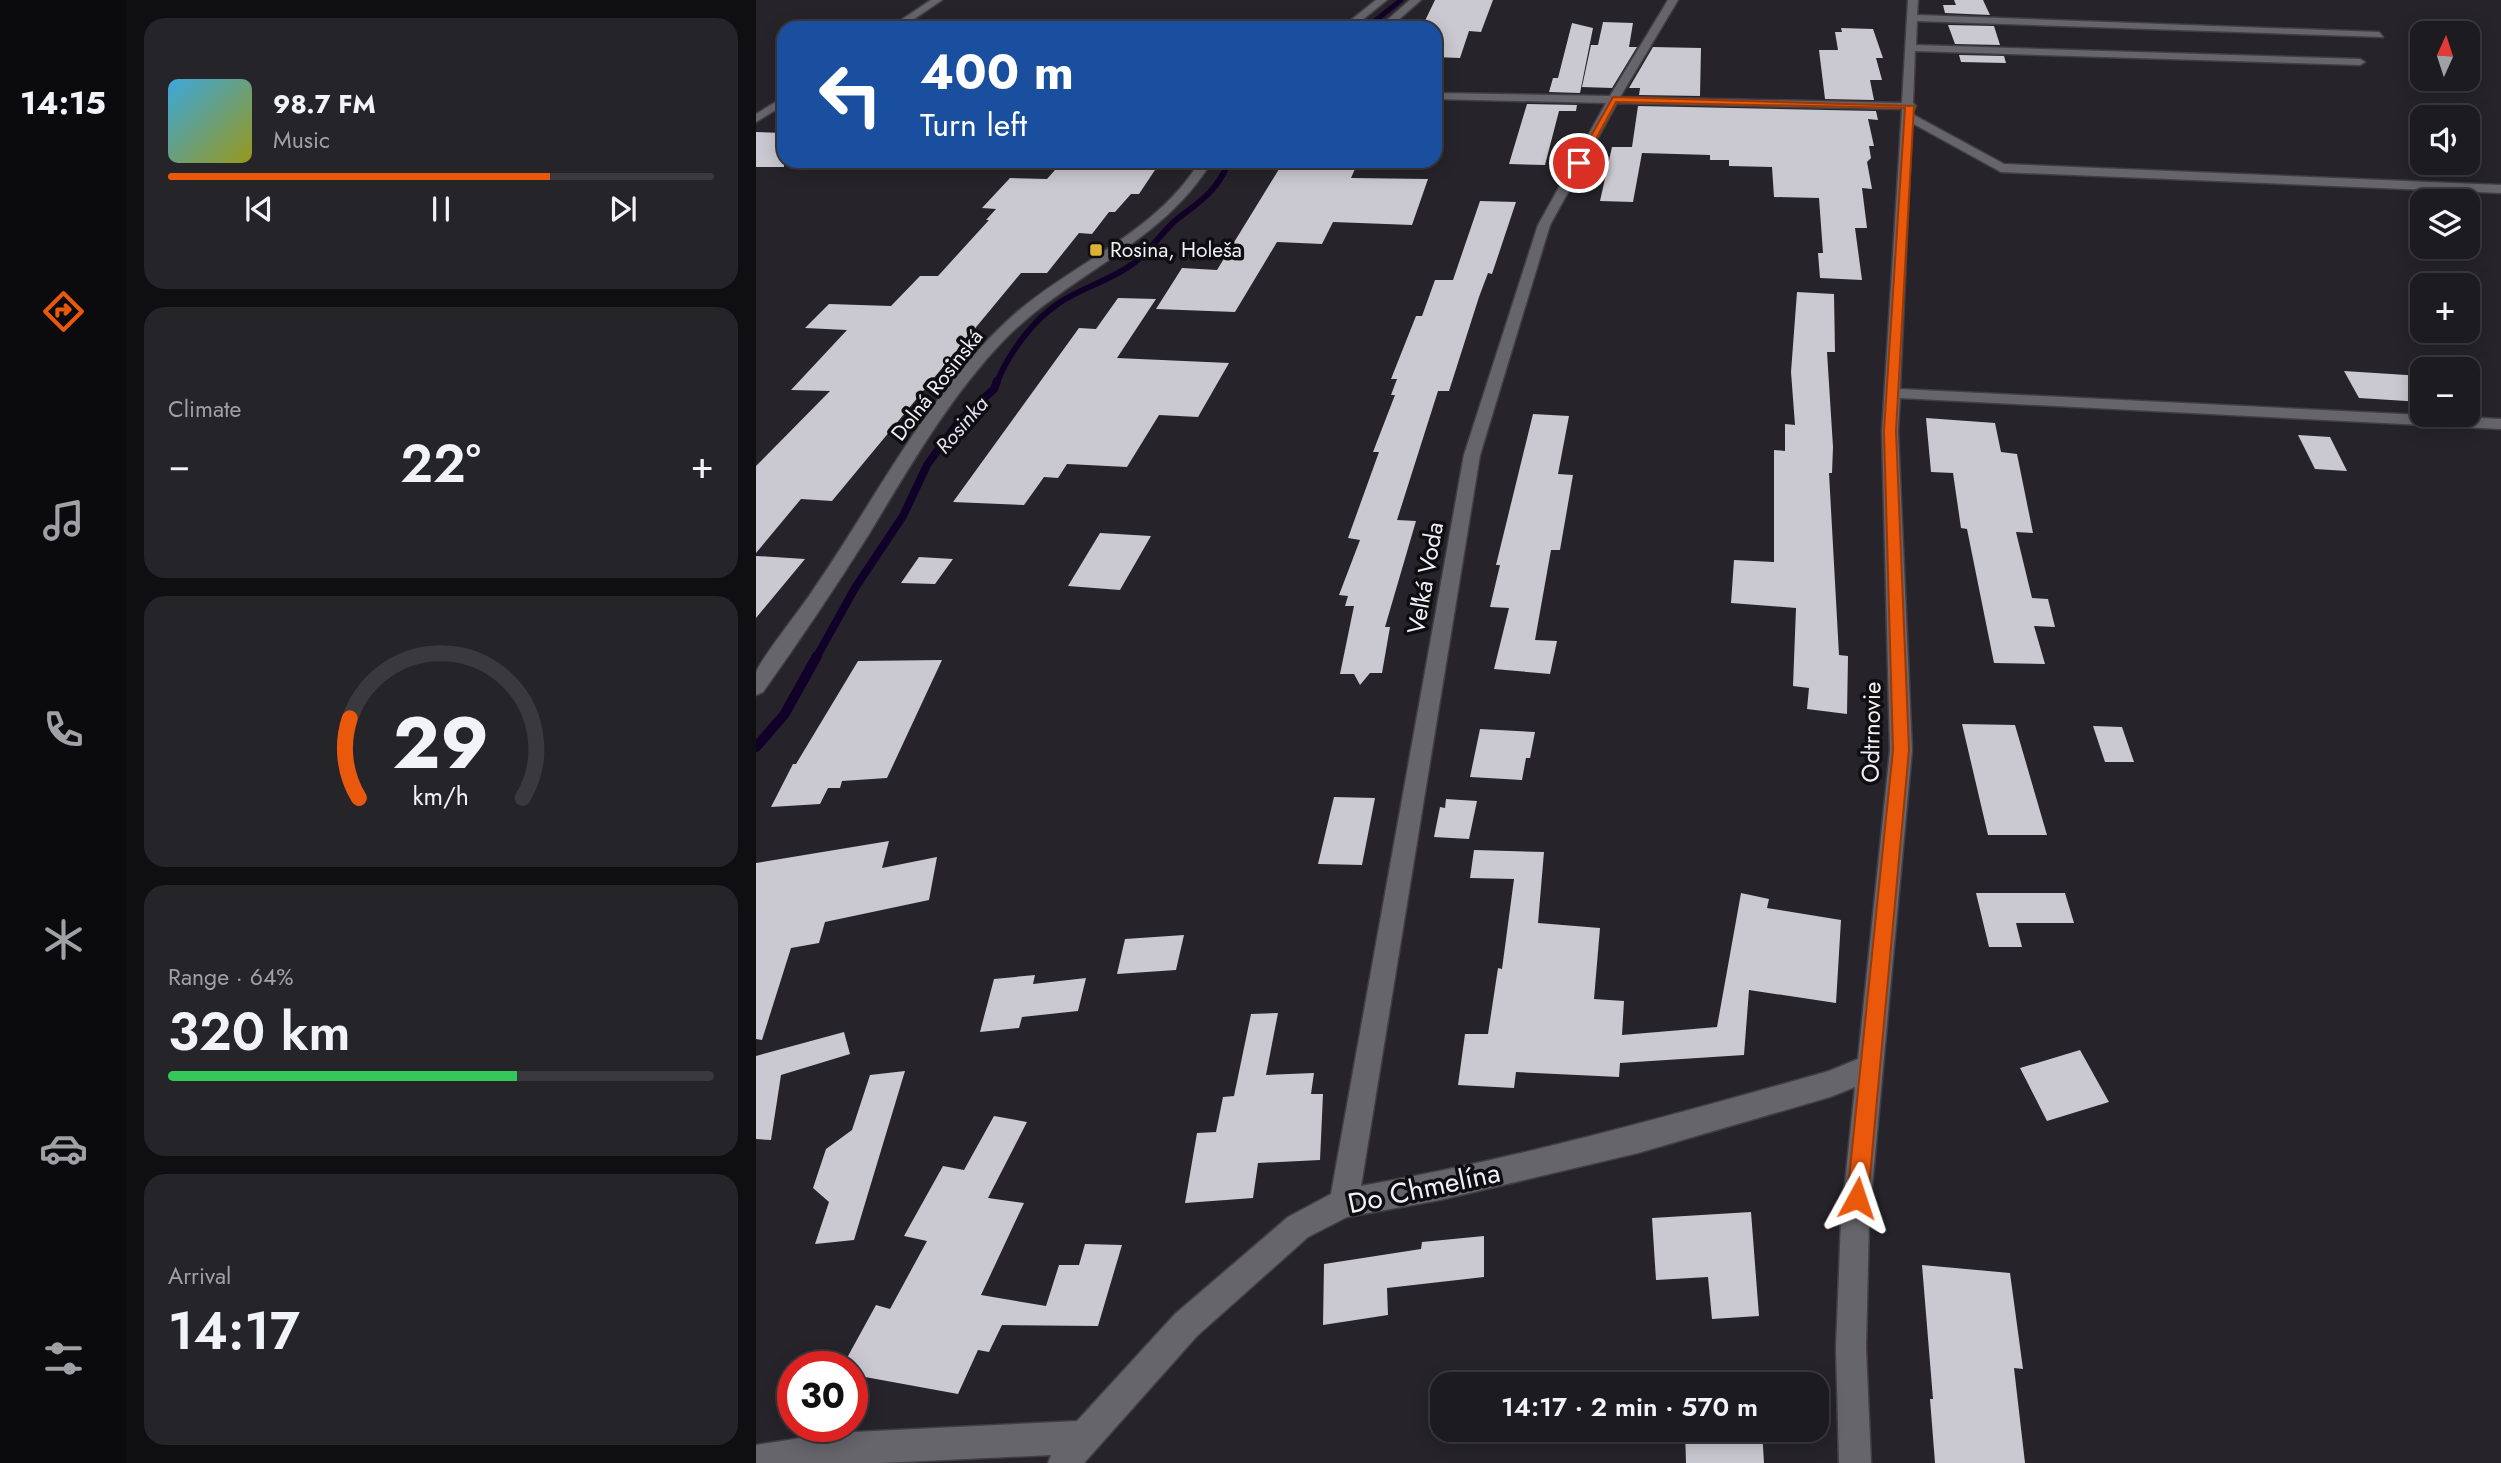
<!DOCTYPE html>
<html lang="en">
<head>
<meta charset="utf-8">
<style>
  :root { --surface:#1c1b20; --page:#252429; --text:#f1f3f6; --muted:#a0a1a5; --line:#3a393e; --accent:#ea580c }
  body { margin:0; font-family:Jost,sans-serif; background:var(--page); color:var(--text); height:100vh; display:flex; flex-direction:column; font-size:26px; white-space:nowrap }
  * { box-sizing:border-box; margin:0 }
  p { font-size:23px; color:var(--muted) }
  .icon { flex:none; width:38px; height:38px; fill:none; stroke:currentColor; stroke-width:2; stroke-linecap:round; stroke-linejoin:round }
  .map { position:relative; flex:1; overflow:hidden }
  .sheet { display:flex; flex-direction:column; gap:18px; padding:18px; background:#0f0f12; width:630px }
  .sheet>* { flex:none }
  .banner { position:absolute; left:21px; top:21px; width:665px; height:147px; border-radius:21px; box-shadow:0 4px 18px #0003,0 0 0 2px var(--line); background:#1a4fa0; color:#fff; overflow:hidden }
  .needle { width:46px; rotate:3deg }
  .tools { position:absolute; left:1654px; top:21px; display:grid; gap:14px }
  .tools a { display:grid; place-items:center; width:70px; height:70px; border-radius:14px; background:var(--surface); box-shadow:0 4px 18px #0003,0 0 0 2px var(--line); font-size:35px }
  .speed { position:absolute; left:21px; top:1351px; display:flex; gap:14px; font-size:35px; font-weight:700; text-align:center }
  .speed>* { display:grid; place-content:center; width:91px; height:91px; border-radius:50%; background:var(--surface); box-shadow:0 4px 18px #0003,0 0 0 2px var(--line); line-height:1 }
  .speed .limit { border:10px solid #d22; background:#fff; color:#111 }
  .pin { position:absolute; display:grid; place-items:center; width:60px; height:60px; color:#fff; margin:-30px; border:4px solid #fff; border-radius:50%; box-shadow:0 2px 7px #0007 }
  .me { position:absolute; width:77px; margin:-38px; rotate:5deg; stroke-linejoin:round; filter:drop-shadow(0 0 5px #0008) }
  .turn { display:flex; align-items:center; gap:24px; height:147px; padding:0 28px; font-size:32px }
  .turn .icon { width:91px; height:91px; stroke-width:2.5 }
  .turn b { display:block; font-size:49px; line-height:60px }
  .big { font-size:52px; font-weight:600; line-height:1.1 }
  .sheet .card { flex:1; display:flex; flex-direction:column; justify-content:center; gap:10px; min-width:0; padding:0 24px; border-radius:21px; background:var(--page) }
  .sheet .dial { align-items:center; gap:0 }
  .dial svg { height:182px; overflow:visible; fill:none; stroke:var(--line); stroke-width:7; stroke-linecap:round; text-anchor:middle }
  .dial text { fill:var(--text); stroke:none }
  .song { display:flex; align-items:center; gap:21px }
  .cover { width:84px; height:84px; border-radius:10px; background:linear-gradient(135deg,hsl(200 70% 55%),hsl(60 70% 35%)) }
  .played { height:7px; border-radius:4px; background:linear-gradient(90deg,var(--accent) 70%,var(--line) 70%) }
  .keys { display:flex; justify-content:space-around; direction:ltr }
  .heat { display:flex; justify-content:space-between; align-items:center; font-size:38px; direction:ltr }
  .charge { height:10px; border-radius:5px; background:linear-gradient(90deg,#34c759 64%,var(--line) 0) }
  .trip { position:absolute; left:674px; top:1372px; width:399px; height:70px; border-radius:21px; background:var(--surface); box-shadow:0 4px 18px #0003,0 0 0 2px var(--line); font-weight:600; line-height:70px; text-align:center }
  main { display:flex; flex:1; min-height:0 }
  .dock { display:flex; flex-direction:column; width:126px; justify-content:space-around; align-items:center; background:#0b0b0d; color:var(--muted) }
  .dock .icon { width:49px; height:49px }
  .dock .active { color:var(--accent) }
  .dock b { font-size:32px; color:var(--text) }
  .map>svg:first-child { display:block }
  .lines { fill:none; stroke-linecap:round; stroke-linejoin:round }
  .stream-far3 { stroke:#110028; stroke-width:5 }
  .stream-far2 { stroke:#110028; stroke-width:6 }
  .stream-far1 { stroke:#110028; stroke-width:8 }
  .stream { stroke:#110028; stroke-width:10 }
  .building { fill:#cac8d0 }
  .minor-casing { stroke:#413f45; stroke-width:3 }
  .minor { fill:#67656c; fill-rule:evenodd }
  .route { fill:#ea580c; stroke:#983908; stroke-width:2 }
  .poi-dot { fill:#dcb233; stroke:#0e0e10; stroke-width:2.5 }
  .labels { text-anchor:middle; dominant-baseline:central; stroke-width:7; stroke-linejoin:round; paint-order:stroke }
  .far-poi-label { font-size:21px; fill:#f2f0f5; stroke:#0e0e10; text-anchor:start }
  .far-street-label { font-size:21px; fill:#f2f0f5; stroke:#0e0e10 }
  .far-water-label { font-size:21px; font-style:italic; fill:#e6e0f4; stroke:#0e0e10 }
  .street-label { font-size:24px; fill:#f2f0f5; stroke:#0e0e10 }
  .near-street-label { font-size:28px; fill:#f2f0f5; stroke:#0e0e10 }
</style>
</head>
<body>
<main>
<nav class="dock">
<b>14:15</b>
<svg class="icon active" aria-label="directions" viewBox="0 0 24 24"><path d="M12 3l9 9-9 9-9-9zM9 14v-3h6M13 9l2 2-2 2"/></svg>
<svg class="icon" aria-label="music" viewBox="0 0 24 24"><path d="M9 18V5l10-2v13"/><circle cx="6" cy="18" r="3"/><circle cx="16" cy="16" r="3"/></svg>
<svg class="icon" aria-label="phone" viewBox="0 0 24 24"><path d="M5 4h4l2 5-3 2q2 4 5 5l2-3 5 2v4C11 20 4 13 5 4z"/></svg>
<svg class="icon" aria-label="climate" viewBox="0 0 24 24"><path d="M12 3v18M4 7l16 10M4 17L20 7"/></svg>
<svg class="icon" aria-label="car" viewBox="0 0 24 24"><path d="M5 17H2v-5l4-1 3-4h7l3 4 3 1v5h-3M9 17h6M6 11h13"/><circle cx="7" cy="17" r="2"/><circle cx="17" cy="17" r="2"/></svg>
<svg class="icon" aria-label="filters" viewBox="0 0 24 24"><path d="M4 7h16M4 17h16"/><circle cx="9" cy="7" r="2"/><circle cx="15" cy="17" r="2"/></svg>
</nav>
<section class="sheet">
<div class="card">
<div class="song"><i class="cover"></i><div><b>98.7 FM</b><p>Music</p></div></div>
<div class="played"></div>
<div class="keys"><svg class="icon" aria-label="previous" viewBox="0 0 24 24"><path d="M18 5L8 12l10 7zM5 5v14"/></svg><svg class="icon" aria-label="pause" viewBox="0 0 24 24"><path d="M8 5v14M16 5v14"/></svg><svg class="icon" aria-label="next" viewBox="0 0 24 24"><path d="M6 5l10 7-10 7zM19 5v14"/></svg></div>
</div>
<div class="card"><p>Climate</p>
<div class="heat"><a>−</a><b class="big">22°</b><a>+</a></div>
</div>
<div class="card dial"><svg viewBox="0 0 100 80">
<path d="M14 69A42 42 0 1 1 86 69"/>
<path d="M14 69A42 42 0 0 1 10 34" stroke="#ea580c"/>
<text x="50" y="56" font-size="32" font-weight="700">29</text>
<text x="50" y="72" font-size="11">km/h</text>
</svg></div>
<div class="card"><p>Range · 64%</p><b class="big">320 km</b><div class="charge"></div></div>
<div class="card"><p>Arrival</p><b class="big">14:17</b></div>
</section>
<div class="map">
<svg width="1745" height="1463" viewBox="0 0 1745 1463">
  <rect width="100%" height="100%" fill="#26242a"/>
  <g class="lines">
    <path class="stream-far3" d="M610,28l35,-28
      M470,168l3,-7"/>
    <path class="stream-far2" d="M241,382c12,-29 35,-61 62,-79 22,-15 50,-22 72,-38 18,-12 29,-31 45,-45 23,-18 39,-27 51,-54"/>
    <path class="stream-far1" d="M60,658l39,-70 48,-72 24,-51 33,-45 34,-31 3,-8"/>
    <path class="stream" d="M0,747l28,-32 33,-59"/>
  </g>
  <path class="building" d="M679,0h58l-12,32 -12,-1 -9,27 -25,-1v-30h-13z
    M1198,0h29l7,15 -45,-2 -2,-8h13z
    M847,22l30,1 -4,24h8l-25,41 -30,-1 9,-42h7z
    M816,23l21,5 -13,65 -31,-1 4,-14h5z
    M1192,25l46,1 6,19 -45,-1z
    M1085,28l32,1 10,29h-7l6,22h-12l4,20 -49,-1 -6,-49h19l-3,-18h7z
    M897,47l48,1 -1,48 -61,-1 1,-7h-11z
    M1203,55l45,1 2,7 -45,-1z
    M771,104l50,1 -1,6h-17l-14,54 -36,-1z
    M882,106l238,5 2,9 -10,-1 6,27h-5l2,12 -4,4 5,27 -10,-1 5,40h-12l7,52 -42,-2 -2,-25h5l-4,-55 -45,-1 -2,-30 -43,-1v-6h-19v-5l-68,-2 -9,49 -33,-1 12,-54h20z
    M0,132l28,1v34h-28z
    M528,161l74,1 -7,16 77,1 -16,46 -79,-3 -11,22 -45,-2 -42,70 -79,-3 26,-41 35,2z
    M306,162l97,2 -20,30h-8l-16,18h-6l-17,22 -13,-1 -32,40h-26l-189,228 -31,-2 -45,54v-87l74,-75 -39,-1 56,-60 -42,-2 24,-24 62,2 29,-30h18l51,-56h-3l10,-11 -14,-1 28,-30 37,1z
    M724,201l36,1 -24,72 -4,-1 -9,24 -30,94h-11l-41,129 19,1 -31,106h5l-8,46h-12l-10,12 -6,-11h-14l14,-68h-9l3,-10 -9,-1 21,-55 -12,-2 31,-86h-6l22,-57h-4l6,-16h-6l25,-63h6l13,-36h18z
    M1041,292l37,2 1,58h-8l6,95 -1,26h-3l10,182 9,1 -1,58 -40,-5 2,-21 -16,-2 3,-78 -65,-5 3,-43 40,2v-112l11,1v-27l10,1 -4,-53z
    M362,298l38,1 -39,59 112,5 -31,54 -39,-2 -32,52 -60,-3 -9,14 -14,-1 -20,28 -71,-3 126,-174 17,1z
    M1588,371l78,5v26l-63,-4z
    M777,414l36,2 -11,58 15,1 -13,75h-9l-16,90 22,1 -7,33 -56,-5 15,-61 -19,-1 10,-42h-4z
    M1170,418l69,5 6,29 16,2 16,79 -17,-1 16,66 16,1 7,28 -21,-1 11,38 -51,-1 -27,-134 -6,-1 -8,-55 -22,-1z
    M1542,435l32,2 17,34 -32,-2z
    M344,533l51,3 -31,54 -52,-4z
    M0,556l49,3 -49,59z
    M163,557l34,2 -18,25 -34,-1z
    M186,660l-55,118 -45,3 -2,7h-12l-8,16 -49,3 22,-43h3l62,-103z
    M1206,724l53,1 32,110h-59z
    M1337,726l29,1 12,35h-29z
    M724,729l55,3 -5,26h-4l-4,22 -52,-3z
    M578,797l41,1 -13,67 -44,-1z
    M690,799l31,2 -8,38 -35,-2 6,-30 5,1z
    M133,841l-7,27 55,-11 -8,43 -104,22 -6,21 -28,5 -29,92 -6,-1v-176z
    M718,850l70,2 -6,71 62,5 -6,71 30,2 -2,34 95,-8 24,-134 28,6 -2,9 74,12 -5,83 -87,-13 -5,65 -124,8 -1,14 -103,-5 -2,16 -56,-3 7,-51h23l10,-66 4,1 12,-90 -44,-1z
    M1220,893h89l9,30h-58l6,24h-33z
    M428,935l-8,35 -59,4 8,-35z
    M279,975l-2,9 53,-6 -8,33 -56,6 -3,11 -39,4 14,-53z
    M522,1013l-12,62 48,-2 -3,21h12l-3,66 -62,3 -5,35 -68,5 12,-70 19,-1 7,-35 11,-1 17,-82z
    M88,1032l6,22 -69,21 -10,65 -15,-1v-83z
    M1324,1050l29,52 -62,19 -27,-53z
    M149,1071l-51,169 -39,4 14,-42 -16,-14 13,-39 26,-19 18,-55z
    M238,1116l33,6 -39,76 36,5 -43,92 65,11 13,-41h20l6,-21 37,1 -24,81 -96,-1 -13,27 -11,-2 -20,44 -104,-19 5,-8h-17l34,-62 14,4 37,-68 -23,-5 39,-70 21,4z
    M995,1212l8,104 -47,3 -4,-42 -52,3 -4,-62z
    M728,1236v41l-97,11 1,27 -65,10 1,-61 97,-15 1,-7z
    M1166,1265l88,8 13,96 -9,-1 11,95h-90l-5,-64h3z
    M929,1430h77l2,33h-78z"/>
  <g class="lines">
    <defs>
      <path id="minor" d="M175,0h11l-41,28h-12z
        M620,0h11l-35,28h-11z
        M654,0h11l-32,28h-11z
        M912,0h10l-58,97 282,6 6,-103h10l-1,15 462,17 4,5 -466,-16 -1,24 444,14 5,3 -5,3 -445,-14 -2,52 3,3 -4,8 92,50 497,21v8l-500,-21 -89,-49 -12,266 601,30v10l-601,-31 -2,33 14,319 -43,471 -3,127 5,115h-32l-3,-115 5,-127 14,-134 -25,10 -192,56 -198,47 -93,17 -39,20 -111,99 -113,127h-36l3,-8 -171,8h-124v-18l78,-12 243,-12 98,-107 113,-97 43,-23 133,-739 74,-230 68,-122 -171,-4v-6l175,3zM861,103l285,6 -20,322 8,319 -32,309 -29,12c-155,44 -309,87 -468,115l119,-731 70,-230z
        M28,97v8l-28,17v-8z
        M444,161h12c-49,82 -142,112 -207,178 -55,57 -95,127 -136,195 -34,54 -69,106 -106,158l-7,3c0,-7 0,-15 0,-22 2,-11 48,-68 57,-83 65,-94 117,-202 204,-278 61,-52 140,-80 183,-151z"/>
    </defs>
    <use href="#minor" class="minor-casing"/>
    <use href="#minor" class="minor"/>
  </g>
  <path class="route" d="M857,97l301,9 -18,325 13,319 -41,448 -3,8 -8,3 -7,-3 -3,-8 46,-448 -9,-319 21,-323 -289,-6 -33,61 -8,1z"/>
  <rect class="poi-dot" x="333" y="243" width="14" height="14" rx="3.5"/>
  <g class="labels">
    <g class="far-poi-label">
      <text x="354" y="250">Rosina, Holeša</text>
    </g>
    <g class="far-street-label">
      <text transform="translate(181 385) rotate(-52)">Dolná Rosinská</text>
    </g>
    <g class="far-water-label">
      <text transform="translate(206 425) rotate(-49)">Rosinka</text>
    </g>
    <g class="street-label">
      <text transform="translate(669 578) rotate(-80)">Veľká Voda</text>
      <text transform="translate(1115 732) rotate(-89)">Odtrnovie</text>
    </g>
    <g class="near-street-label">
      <text transform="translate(668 1188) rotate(-12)">Do Chmelína</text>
    </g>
  </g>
</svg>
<div class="tools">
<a><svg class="needle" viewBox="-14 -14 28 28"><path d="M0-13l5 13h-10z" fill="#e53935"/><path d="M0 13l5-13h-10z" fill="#a0a1a5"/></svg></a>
<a><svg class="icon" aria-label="sound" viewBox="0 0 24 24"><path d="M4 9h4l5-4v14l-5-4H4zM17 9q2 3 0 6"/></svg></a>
<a><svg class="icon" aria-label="layers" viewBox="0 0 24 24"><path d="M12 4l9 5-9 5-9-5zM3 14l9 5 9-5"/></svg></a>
<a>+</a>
<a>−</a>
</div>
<div class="speed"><div class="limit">30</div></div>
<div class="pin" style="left:823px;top:163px;background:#d93025"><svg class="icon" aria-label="arrive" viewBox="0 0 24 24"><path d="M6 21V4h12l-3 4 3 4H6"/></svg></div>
<svg class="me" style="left:1101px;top:1198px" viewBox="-20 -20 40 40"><path d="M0-17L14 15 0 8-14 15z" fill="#ea580c" stroke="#fff" stroke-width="4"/></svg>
<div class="trip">14:17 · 2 min · 570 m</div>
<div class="banner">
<div class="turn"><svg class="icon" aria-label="left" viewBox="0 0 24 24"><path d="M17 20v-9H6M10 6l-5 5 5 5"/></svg><div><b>400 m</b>Turn left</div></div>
</div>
</div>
</main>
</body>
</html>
